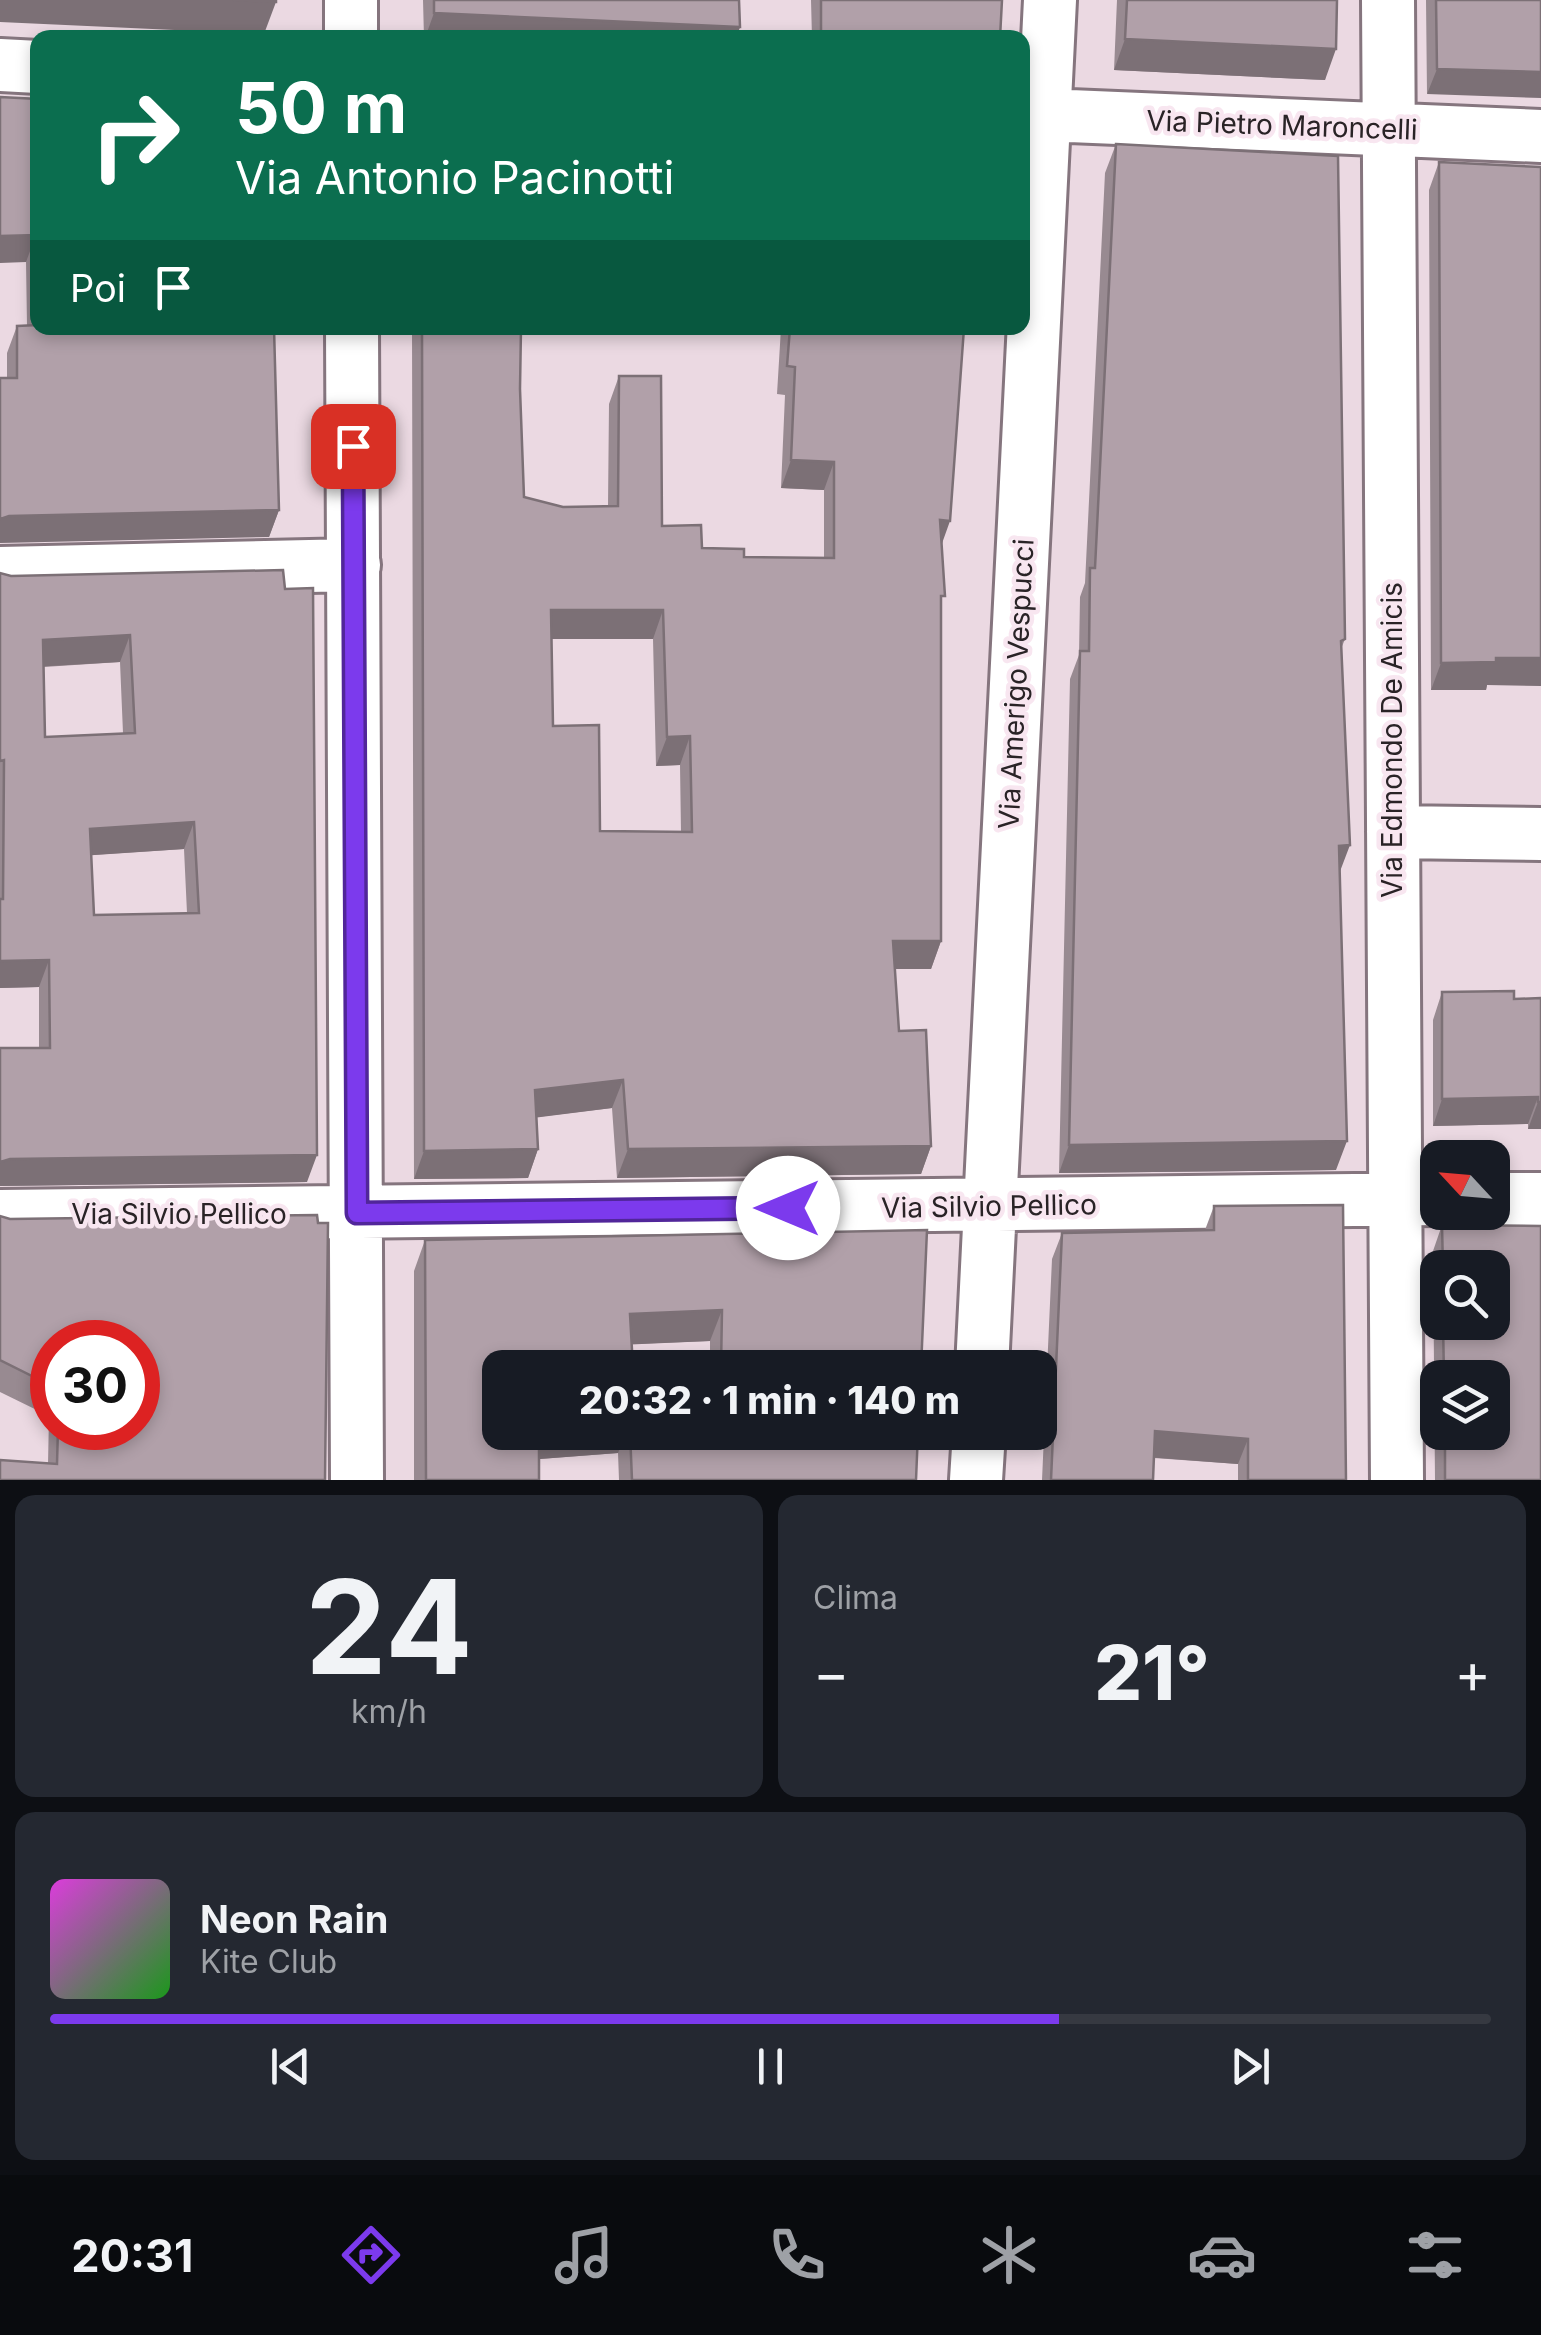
<!DOCTYPE html>
<html lang="it">
<head>
<meta charset="utf-8">
<style>
  :root { --surface:#171b24; --page:#242831; --text:#f1f3f6; --muted:#9ea1a6; --line:#363941; --accent:#7c3aed }
  body { margin:0; font-family:Inter,sans-serif; background:var(--page); color:var(--text); height:100vh; display:flex; flex-direction:column; font-size:38px; white-space:nowrap }
  * { box-sizing:border-box; margin:0 }
  p { font-size:32px; color:var(--muted) }
  .icon { flex:none; width:55px; height:55px; fill:none; stroke:currentColor; stroke-width:2; stroke-linecap:round; stroke-linejoin:round }
  .map { position:relative; height:1480px; overflow:hidden }
  .panel { display:flex; flex-direction:column; gap:15px; padding:15px; background:#0d0f14; flex:1 }
  .panel>* { flex:none }
  .banner { position:absolute; left:30px; top:30px; width:1000px; height:305px; border-radius:20px; box-shadow:0 5px 15px #0003; background:#0b6e4f; color:#fff; overflow:hidden }
  .needle { width:65px; rotate:296deg }
  .tools { position:absolute; left:1420px; top:1140px; display:grid; gap:20px }
  .tools a { display:grid; place-items:center; width:90px; height:90px; border-radius:20px; background:var(--surface); box-shadow:0 5px 15px #0003; font-size:50px }
  .speed { position:absolute; left:30px; top:1320px; display:flex; gap:20px; font-size:50px; font-weight:700; text-align:center }
  .speed>* { display:grid; place-content:center; width:130px; height:130px; border-radius:50%; background:var(--surface); box-shadow:0 5px 15px #0003; line-height:1 }
  .speed .limit { border:15px solid #d22; background:#fff; color:#111 }
  .pin { position:absolute; display:grid; place-items:center; width:85px; height:85px; color:#fff; margin:-42px; border-radius:20px; box-shadow:0 5px 15px #0006 }
  .me { position:absolute; width:110px; margin:-55px; rotate:270deg; stroke-linejoin:round; filter:drop-shadow(0 0 8px #0008) }
  .turn { display:flex; align-items:center; gap:35px; height:210px; padding:0 40px; font-size:45px }
  .turn .icon { width:130px; height:130px; stroke-width:2.5 }
  .turn b { display:block; font-size:70px; line-height:85px }
  .then { display:flex; align-items:center; height:95px; padding:0 40px; background:#0003; gap:20px; font-size:38px }
  .big { font-size:75px; font-weight:800; line-height:1.1 }
  .panel .card { flex:1; display:flex; flex-direction:column; justify-content:center; gap:15px; min-width:0; padding:0 35px; border-radius:20px; background:var(--page) }
  .panel .dial { align-items:center; gap:0 }
  .dial b { font-size:130px; line-height:1 }
  .song { display:flex; align-items:center; gap:30px }
  .cover { width:120px; height:120px; border-radius:15px; background:linear-gradient(135deg,hsl(300 70% 55%),hsl(120 70% 35%)) }
  .played { height:10px; border-radius:5px; background:linear-gradient(90deg,var(--accent) 70%,var(--line) 70%) }
  .keys { display:flex; justify-content:space-around; direction:ltr }
  .heat { display:flex; justify-content:space-between; align-items:center; font-size:55px; direction:ltr }
  .panel .tiles { flex:1; display:grid; gap:15px; grid-template-columns:1fr 1fr }
  .card:last-child { grid-column:span 2 }
  .trip { position:absolute; left:482px; top:1350px; width:575px; height:100px; border-radius:20px; background:var(--surface); box-shadow:0 5px 15px #0003; font-weight:800; line-height:100px; text-align:center }
  .tab-bar { display:flex; height:160px; justify-content:space-around; align-items:center; background:#090b0e; color:var(--muted) }
  .tab-bar .icon { width:70px; height:70px }
  .tab-bar .on { color:var(--accent) }
  .tab-bar b { font-size:45px; color:var(--text) }
  .map>svg:first-child { display:block }
  .lines { fill:none; stroke-linecap:round; stroke-linejoin:round }
  .minor-casing { stroke:#85757e; stroke-width:58 }
  .minor { stroke:#fff; stroke-width:52 }
  .wall { fill:#988a91; fill-rule:evenodd }
  .shaded-wall { fill:#7c7076 }
  .building { fill:#b1a0a9; stroke:#7c7076; stroke-width:2.5; fill-rule:evenodd }
  .route-casing { stroke:#51269a; stroke-width:25 }
  .route { stroke:#7c3aed; stroke-width:18 }
  .labels { text-anchor:middle; dominant-baseline:central; stroke-width:9; stroke-linejoin:round; paint-order:stroke }
  .street-label { font-size:28px; fill:#292326; stroke:#f8e6f0 }
</style>
</head>
<body>
<div class="map">
<svg width="1541" height="1480" viewBox="0 0 1541 1480">
  <rect width="100%" height="100%" fill="#ebd9e2"/>
  <g class="lines">
    <defs>
      <path id="minor" d="M351,0v38
        M1388,0l9,1480
        M0,65l38,2
        M1022,114l519,22
        M352,328l5,1152
        M0,573l354,-8
        M1393,832l148,2
        M1492,1199h49
        M0,1216l1438,-17
        M982,1368l68,-1368
        M976,1480l3,-48"/>
    </defs>
    <use href="#minor" class="minor-casing"/>
    <use href="#minor" class="minor"/>
  </g>
  <path class="wall" d="M423,0h316l1,27 -4,11h-312z
    M811,0h191l-2,38h-188z
    M1117,0h220l-12,80 -211,-10z
    M1426,0h115l-114,94z
    M0,97l279,413 -10,27 -262,-159v-25l10,-27 10,-1 -1,-63z
    M1116,144l229,495 -4,10 -5,521 -277,3 11,-494 9,-24 1,-58 5,-14 20,-410z
    M1439,162l48,523 -1,5h-55l-2,-500z
    M412,328h109l-1,61 4,108 39,10 45,-1 1,-102 10,-28 43,150 40,22 42,9 80,1v-68l-43,-2 4,-93 -8,-1 4,-66h183l-22,217 -1,396 -10,28h-36l4,62 32,115 -10,28 -304,4 -5,-70 -75,9 1,32 -10,29 -114,1zM551,639h102l3,127 24,-1 1,67 -81,-1 -47,-105z
    M283,570l24,612 -307,4v-138h39v-61l-39,1v-415l11,3zM120,662l3,71 -78,4 -1,-70zM184,849l3,64 -93,2 -3,-60z
    M1442,992l72,7 27,-1v131h-13v-5l-95,2v-106z
    M1214,1206l132,274h-108v-16l-84,-6 -1,22h-111l10,-221 10,-26 143,-3z
    M0,1216l325,264 -277,-16 1,-48 -49,-24zM52,1342l86,86h-86z
    M1442,1225l99,1v254h-106l-2,-229zM1438,1268h54v54h-54zM1438,1378h54v54h-54z
    M927,1230l-6,138h-211v-27l-78,3 -132,88h418l-2,48h-297l-1,-27 -79,6v21h-125v-209l11,-31z"/>
  <path class="shaded-wall" d="M0,0h233l43,2 -12,32 -264,-12z
    M434,13l306,14 -4,11h-311z
    M821,33l92,5h-94z
    M1125,39l211,10 -11,31 -211,-10z
    M1437,69l104,3v26l-114,-4z
    M36,235l-10,27 -26,1v-27z
    M791,460l43,2 -10,28 -43,-2z
    M279,510l-10,27 -269,6v-24l9,-3z
    M940,520l10,1 -10,28z
    M551,610h112l-10,29h-113z
    M130,635l-10,27 -87,5 10,-27z
    M1496,658h45v28l-54,-1 -1,5h-55l10,-27z
    M690,736l-10,29 -24,1 11,-29z
    M194,822l-10,27 -104,7 10,-27z
    M1350,845l-11,29v-28z
    M893,941h48l-10,28h-48z
    M49,960l-10,27 -39,1v-27z
    M623,1080l-11,28 -87,11 10,-29z
    M1538,1097l-10,27 -95,2 9,-27z
    M1538,1102h3v27h-13z
    M1347,1141l-11,29 -277,3 10,-28z
    M931,1146l-10,28 -304,4 11,-29z
    M538,1149l-10,29 -114,1 10,-28z
    M317,1155l-10,27 -307,4v-24l10,-3z
    M722,1310l-12,31 -91,4 11,-31z
    M1155,1431l93,8 -10,25 -92,-7z
    M537,1432h89l-8,21 -91,7z"/>
  <path class="building" d="M233,0h43v2z
    M434,0h305l1,27 -306,-14z
    M821,0h181l-2,38h-87l-92,-5z
    M1127,0h210l-1,49 -211,-10z
    M1436,0h105v72l-104,-3z
    M0,97l38,2v213l-2,-77 -36,1z
    M1116,144l222,12 7,483 -4,2 9,204 -11,1 8,295 -278,4 11,-494h9l1,-83h5z
    M1439,162l102,5v491h-45v4l-55,1z
    M38,325v3h236l5,182 -270,6 -9,3v-141h17v-52z
    M422,328h99l-1,61 4,108 39,10 55,-1 1,-130h42l1,150 39,-1 1,23 42,1v8l90,1v-96l-43,-2 4,-93 -8,-1 3,-38h174l-14,193 -10,-1 5,76h-4v345h-48l6,90 27,-1 5,116 -303,3 -5,-69 -88,10 3,59 -114,2zM551,610h112l4,127 23,-1 2,96 -92,-1 -1,-106 -46,1z
    M283,570l2,19 28,-1 4,567 -307,4 -10,3v-114h50l-1,-88 -49,1v-62h3l1,-139 -4,1v-188l11,3zM130,635l5,98 -90,4 -2,-97zM194,822l5,91 -105,2 -4,-86z
    M1514,991v8l27,-1v104h-3v-5l-96,2v-107z
    M1343,1205l3,275h-98v-41l-93,-8 -2,49h-102l11,-247 152,-3v-24z
    M317,1215l1,8h10l-3,257h-325v-20l57,4 1,-36h80v-86h-86v44l-52,-26v-144l10,3z
    M1442,1225l99,1v254h-96v-48h47v-54h-48l-1,-56h49v-54h-49z
    M927,1230l-6,138h-200l1,-58 -92,4 3,54h-133v64h39v48h-113l-1,-240z
    M630,1432h288l-2,48h-284z"/>
  <g class="lines">
    <defs>
      <path id="route" d="M353,446l4,767 431,-5"/>
    </defs>
    <use href="#route" class="route-casing"/>
    <use href="#route" class="route"/>
  </g>
  <g class="labels">
    <g class="street-label">
      <text transform="translate(1282 125) rotate(2)">Via Pietro Maroncelli</text>
      <text transform="translate(1016 684) rotate(-87)">Via Amerigo Vespucci</text>
      <text transform="translate(1392 740) rotate(-90)">Via Edmondo De Amicis</text>
      <text transform="translate(989 1206) rotate(-1)">Via Silvio Pellico</text>
      <text x="179" y="1214">Via Silvio Pellico</text>
    </g>
  </g>
</svg>
<div class="tools">
<a><svg class="needle" viewBox="-14 -14 28 28"><path d="M0-13l5 13h-10z" fill="#e53935"/><path d="M0 13l5-13h-10z" fill="#9ea1a6"/></svg></a>
<a><svg class="icon" aria-label="search" viewBox="0 0 24 24"><circle cx="10" cy="10" r="6"/><path d="M15 15l6 6"/></svg></a>
<a><svg class="icon" aria-label="layers" viewBox="0 0 24 24"><path d="M12 4l9 5-9 5-9-5zM3 14l9 5 9-5"/></svg></a>
</div>
<div class="speed"><div class="limit">30</div></div>
<div class="pin" style="left:353px;top:446px;background:#d93025"><svg class="icon" aria-label="arrive" viewBox="0 0 24 24"><path d="M6 21V4h12l-3 4 3 4H6"/></svg></div>
<svg class="me" style="left:788px;top:1208px" viewBox="-20 -20 40 40"><circle r="19" fill="#fff"/><path d="M0-13L10 11 0 6-10 11z" fill="#7c3aed"/></svg>
<div class="trip">20:32 · 1 min · 140 m</div>
<div class="banner">
<div class="turn"><svg class="icon" aria-label="right" viewBox="0 0 24 24"><path d="M7 20v-9h11M14 6l5 5-5 5"/></svg><div><b>50 m</b>Via Antonio Pacinotti</div></div>
<div class="then">Poi<svg class="icon" aria-label="arrive" viewBox="0 0 24 24"><path d="M6 21V4h12l-3 4 3 4H6"/></svg></div>
</div>
</div>
<section class="panel">
<div class="tiles">
<div class="card dial"><b>24</b><p>km/h</p></div>
<div class="card"><p>Clima</p>
<div class="heat"><a>−</a><b class="big">21°</b><a>+</a></div>
</div>
<div class="card">
<div class="song"><i class="cover"></i><div><b>Neon Rain</b><p>Kite Club</p></div></div>
<div class="played"></div>
<div class="keys"><svg class="icon" aria-label="previous" viewBox="0 0 24 24"><path d="M18 5L8 12l10 7zM5 5v14"/></svg><svg class="icon" aria-label="pause" viewBox="0 0 24 24"><path d="M8 5v14M16 5v14"/></svg><svg class="icon" aria-label="next" viewBox="0 0 24 24"><path d="M6 5l10 7-10 7zM19 5v14"/></svg></div>
</div>
</div>
</section>
<nav class="tab-bar">
<b>20:31</b>
<svg class="icon on" aria-label="directions" viewBox="0 0 24 24"><path d="M12 3l9 9-9 9-9-9zM9 14v-3h6M13 9l2 2-2 2"/></svg>
<svg class="icon" aria-label="music" viewBox="0 0 24 24"><path d="M9 18V5l10-2v13"/><circle cx="6" cy="18" r="3"/><circle cx="16" cy="16" r="3"/></svg>
<svg class="icon" aria-label="phone" viewBox="0 0 24 24"><path d="M5 4h4l2 5-3 2q2 4 5 5l2-3 5 2v4C11 20 4 13 5 4z"/></svg>
<svg class="icon" aria-label="climate" viewBox="0 0 24 24"><path d="M12 3v18M4 7l16 10M4 17L20 7"/></svg>
<svg class="icon" aria-label="car" viewBox="0 0 24 24"><path d="M5 17H2v-5l4-1 3-4h7l3 4 3 1v5h-3M9 17h6M6 11h13"/><circle cx="7" cy="17" r="2"/><circle cx="17" cy="17" r="2"/></svg>
<svg class="icon" aria-label="filters" viewBox="0 0 24 24"><path d="M4 7h16M4 17h16"/><circle cx="9" cy="7" r="2"/><circle cx="15" cy="17" r="2"/></svg>
</nav>
</body>
</html>
